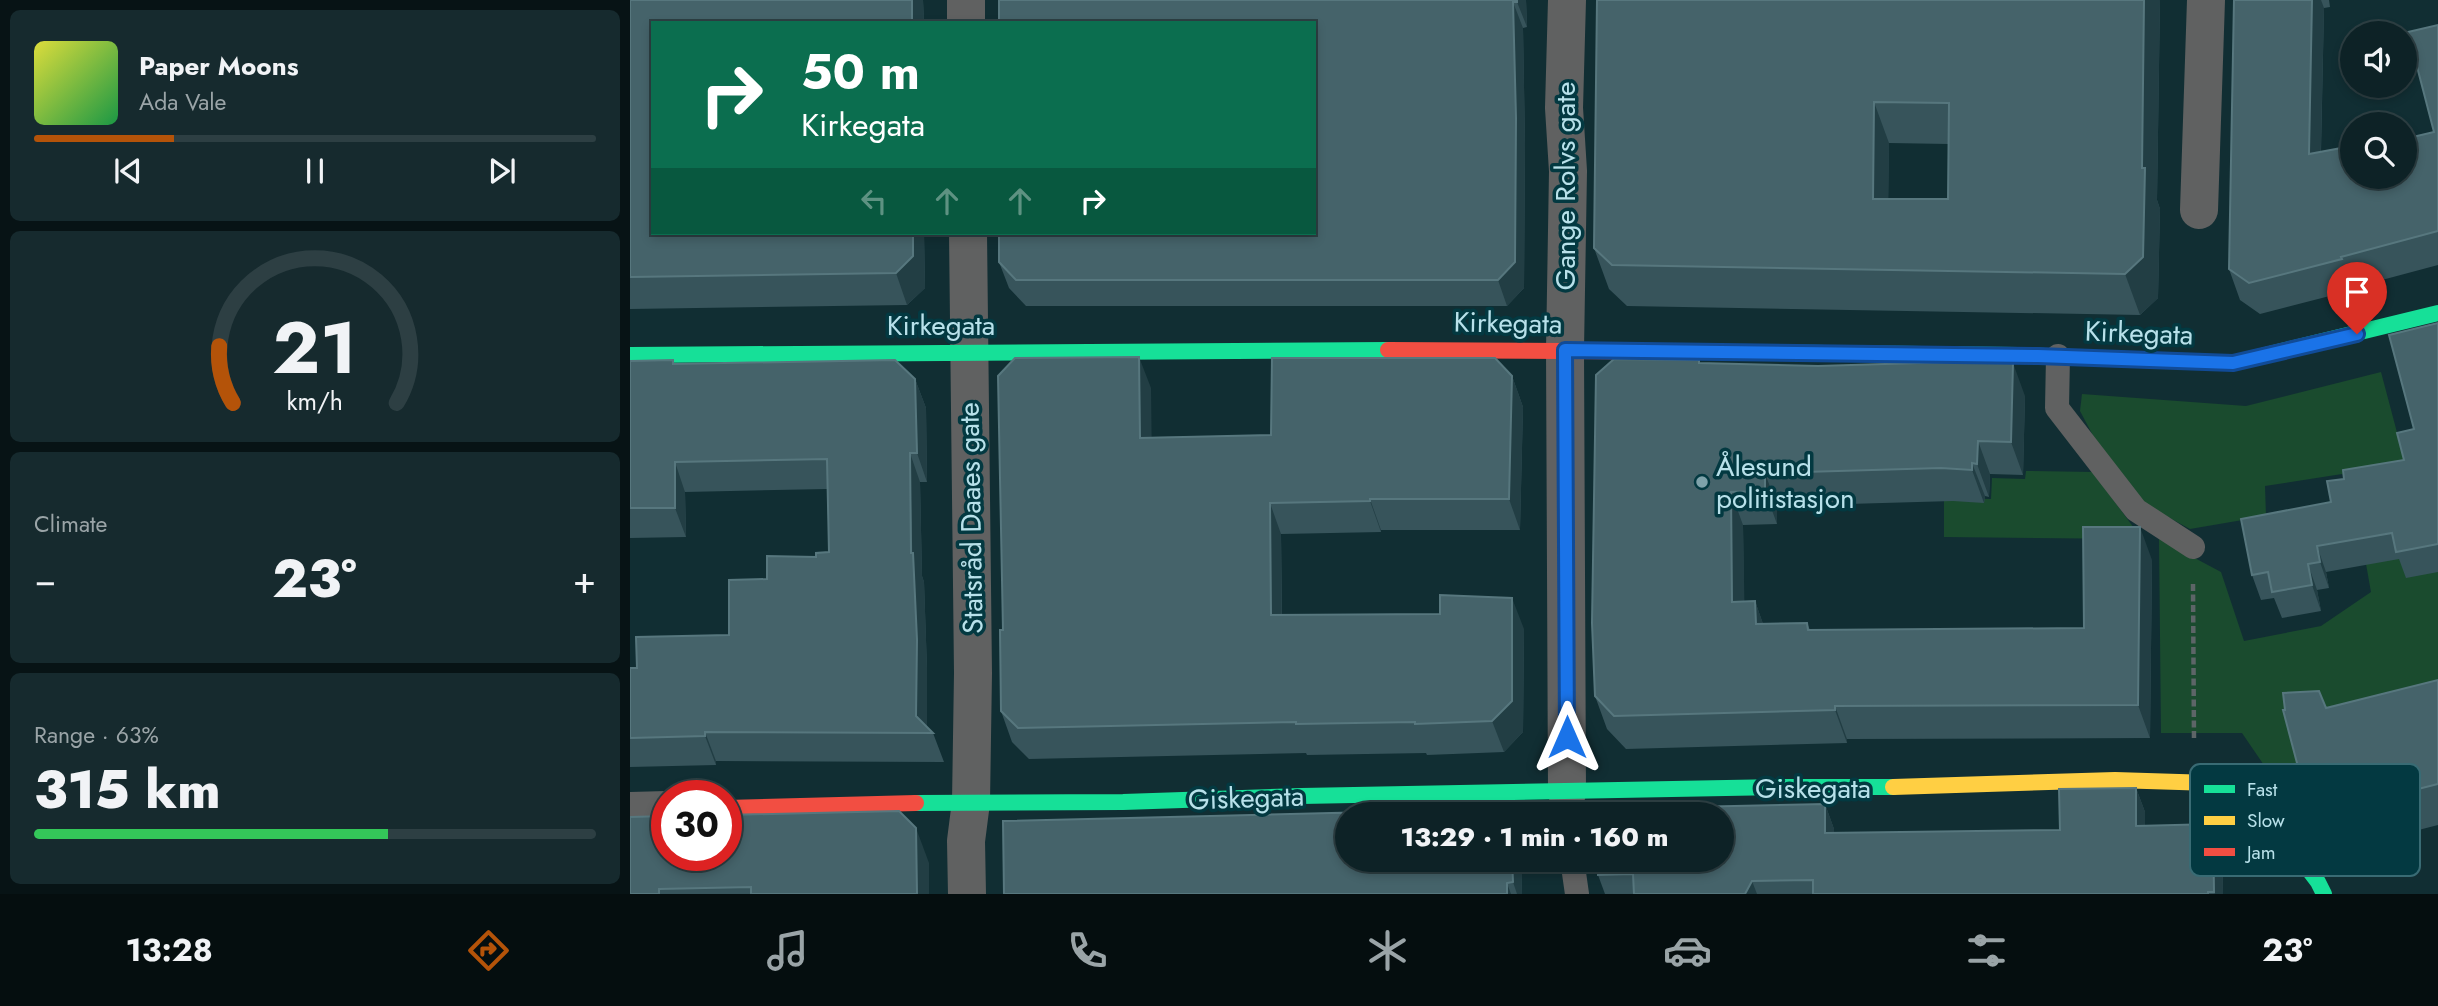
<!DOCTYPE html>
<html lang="en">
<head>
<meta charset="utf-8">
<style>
  :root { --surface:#0d2226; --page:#162a2e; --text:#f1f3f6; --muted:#9aa4a7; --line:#2d3f43; --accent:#b45309 }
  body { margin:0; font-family:Jost,sans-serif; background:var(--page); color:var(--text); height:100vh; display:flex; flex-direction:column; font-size:26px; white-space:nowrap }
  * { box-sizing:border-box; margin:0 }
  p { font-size:23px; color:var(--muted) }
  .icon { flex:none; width:38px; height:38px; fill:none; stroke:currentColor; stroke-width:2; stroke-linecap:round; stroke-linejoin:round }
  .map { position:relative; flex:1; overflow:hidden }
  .details { display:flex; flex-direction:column; gap:10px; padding:10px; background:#071315; width:630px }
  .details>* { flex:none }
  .top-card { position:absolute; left:21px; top:21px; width:665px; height:214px; border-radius:0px; box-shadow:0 4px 10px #0003,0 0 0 2px var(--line); background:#0b6e4f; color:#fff; overflow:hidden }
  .tools { position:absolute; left:1710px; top:21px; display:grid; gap:14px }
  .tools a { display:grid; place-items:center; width:77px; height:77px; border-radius:50%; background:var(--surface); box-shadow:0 4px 10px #0003,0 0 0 2px var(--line); font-size:35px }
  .speed { position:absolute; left:21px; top:780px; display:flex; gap:14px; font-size:35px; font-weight:700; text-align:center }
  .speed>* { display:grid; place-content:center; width:91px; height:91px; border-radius:50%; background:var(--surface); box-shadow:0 4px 10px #0003,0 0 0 2px var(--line); line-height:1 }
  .speed .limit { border:10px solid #d22; background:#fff; color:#111 }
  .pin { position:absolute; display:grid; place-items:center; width:60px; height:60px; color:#fff; margin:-72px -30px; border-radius:50% 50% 50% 0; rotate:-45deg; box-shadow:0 0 7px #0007 }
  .pin .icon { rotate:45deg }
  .me { position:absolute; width:77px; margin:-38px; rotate:0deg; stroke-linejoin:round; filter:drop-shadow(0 0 5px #0008) }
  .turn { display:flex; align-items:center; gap:24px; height:147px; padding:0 35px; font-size:32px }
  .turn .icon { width:91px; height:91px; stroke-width:2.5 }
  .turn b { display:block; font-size:49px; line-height:60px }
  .lanes { display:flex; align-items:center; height:66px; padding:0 35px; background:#0003; justify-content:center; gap:35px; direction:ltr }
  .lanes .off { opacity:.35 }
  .big { font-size:52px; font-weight:800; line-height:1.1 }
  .details .tile { flex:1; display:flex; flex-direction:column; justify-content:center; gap:10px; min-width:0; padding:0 24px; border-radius:10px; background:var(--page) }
  .details .dial { align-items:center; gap:0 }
  .dial svg { height:182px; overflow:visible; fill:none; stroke:var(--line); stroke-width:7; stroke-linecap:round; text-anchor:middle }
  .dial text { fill:var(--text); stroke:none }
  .song { display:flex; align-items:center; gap:21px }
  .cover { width:84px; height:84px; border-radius:10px; background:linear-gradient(135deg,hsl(60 70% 55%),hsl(140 70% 35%)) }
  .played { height:7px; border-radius:4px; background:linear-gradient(90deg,var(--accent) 25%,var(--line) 25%) }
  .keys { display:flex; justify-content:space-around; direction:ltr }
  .heat { display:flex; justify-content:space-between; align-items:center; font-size:38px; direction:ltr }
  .charge { height:10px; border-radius:5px; background:linear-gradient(90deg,#34c759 63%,var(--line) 0) }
  .trip { position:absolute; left:705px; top:802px; width:399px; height:70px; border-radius:35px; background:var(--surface); box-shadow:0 4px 10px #0003,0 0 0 2px var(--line); font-weight:800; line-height:70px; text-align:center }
  .tabs { display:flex; height:112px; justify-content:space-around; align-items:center; background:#050e0f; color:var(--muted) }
  .tabs .icon { width:49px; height:49px }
  .tabs .on { color:var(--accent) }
  .tabs b { font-size:32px; color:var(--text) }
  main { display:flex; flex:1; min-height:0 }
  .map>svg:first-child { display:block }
  .green { fill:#1a4b2e }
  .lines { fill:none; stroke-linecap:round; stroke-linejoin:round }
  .path { stroke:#5d6567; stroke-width:4.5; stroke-dasharray:7 3.5; stroke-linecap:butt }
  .lane { stroke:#606161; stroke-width:24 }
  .street { stroke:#606161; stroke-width:38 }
  .fast { stroke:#16e098; stroke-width:16 }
  .slow { stroke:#ffcf43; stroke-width:16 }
  .jam { stroke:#f24e42; stroke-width:16 }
  .wall { fill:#37545b; fill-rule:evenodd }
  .shaded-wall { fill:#223e44 }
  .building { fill:#45636a; stroke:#57777e; stroke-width:2; fill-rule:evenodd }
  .route-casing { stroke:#114b97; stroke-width:18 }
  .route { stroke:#1a73e8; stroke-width:12 }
  .poi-dot { fill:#7ea2aa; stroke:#033941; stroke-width:2.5 }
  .labels { text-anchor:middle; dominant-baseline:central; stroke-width:7; stroke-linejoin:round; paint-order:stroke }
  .street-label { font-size:28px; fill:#b8e1ea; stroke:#033941 }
  .poi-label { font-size:28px; fill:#b8e1ea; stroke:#033941; text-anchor:start }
  .key { fill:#033941; stroke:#396b74; stroke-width:2 }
  .key-label { font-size:19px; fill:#b8e1ea }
</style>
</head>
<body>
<main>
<section class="details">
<div class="tile">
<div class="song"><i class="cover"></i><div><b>Paper Moons</b><p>Ada Vale</p></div></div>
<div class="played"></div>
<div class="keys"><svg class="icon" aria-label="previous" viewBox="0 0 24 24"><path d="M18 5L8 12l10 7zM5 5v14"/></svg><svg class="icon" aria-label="pause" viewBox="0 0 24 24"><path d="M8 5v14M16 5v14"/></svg><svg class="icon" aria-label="next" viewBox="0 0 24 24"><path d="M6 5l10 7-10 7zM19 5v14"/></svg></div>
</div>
<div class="tile dial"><svg viewBox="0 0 100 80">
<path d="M14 69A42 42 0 1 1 86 69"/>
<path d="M14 69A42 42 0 0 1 8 44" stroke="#b45309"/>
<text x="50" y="56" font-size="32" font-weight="700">21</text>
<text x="50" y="72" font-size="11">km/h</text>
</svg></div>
<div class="tile"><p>Climate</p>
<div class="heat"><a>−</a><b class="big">23°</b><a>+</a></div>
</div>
<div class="tile"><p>Range · 63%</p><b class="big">315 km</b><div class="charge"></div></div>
</section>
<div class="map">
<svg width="1808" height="894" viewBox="0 0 1808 894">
  <rect width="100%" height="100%" fill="#112e33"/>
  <path class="green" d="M1751,372l27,102 -52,13 -14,-13 -77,12 1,30 -76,13 -46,-25 -46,-59 -18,-34 2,-17 164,12z
    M1396,471l67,1 49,67 -198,-2v-39l47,1 1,-21 33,1z
    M1808,537v177l-133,74 -22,5 -41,-60h-81l-2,-194 62,33 23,69 77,-15 50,-34 -5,-28z"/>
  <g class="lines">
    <path class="path" d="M1563,584l1,156"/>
    <path class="lane" d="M1428,356l-1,52 79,102 57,37
      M942,859l5,35"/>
    <path class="street" d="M336,0v23
      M937,0l-3,108 4,63 -3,179 2,443
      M1569,210l7,-210
      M0,811l37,-1
      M337,894l-1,-53 5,-39 2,-129 -5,-440"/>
    <path class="fast" d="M1090,352l298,3 215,8 205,-50
      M0,355l758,-5
      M286,803l207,-1 178,-6 481,-9h111
      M1624,804l11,8 53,70 6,12"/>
    <path class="slow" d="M1263,787l222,-7 96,3 25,8 18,13"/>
    <path class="jam" d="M758,350l332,2
      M96,808l190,-5"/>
  </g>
  <path class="wall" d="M0,0h293l1,23h-271v210h271l1,55 -18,17 -277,4z
    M369,0h527l1,27 -4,1 2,116 -1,144 -17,18h-481l-17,-18 -10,-26 315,-29v-210z
    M967,0h563l-3,200 3,9 -2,89 -18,17 -513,-9 -18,-17 -15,-41zM1259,143l60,1 -1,55h-60z
    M1604,0h98h-3l1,7 -6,1 -3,144 31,25 82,-45 4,-107v240l-86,23 1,2 -93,24 -20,-14 -11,-31z
    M1808,323v249l-32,6 -7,-19 -73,13 3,16 -12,2 4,21 -39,7 -8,-20 -13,2 -9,-25 79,-73 13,-23 60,-19 10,-31z
    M43,360l1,4 241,15 11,29 1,74h-7l2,94 2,6 3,87v58l6,6 11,29 -228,-1v4l-86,2v-99h7l92,-33 38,-56 49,-22 13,-5 -2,-63 -142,3 1,45 -56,1v-177z
    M1070,363l325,33 -2,79 -33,-1 -1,23 -4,-1 -1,7 -31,-2 -176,5v18l-34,1 1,77 11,-1 8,23 44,-1 3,7 274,-2 68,-68 -2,178 -303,1v4l-221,6 -19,-20 -12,-33z
    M882,376l11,31 -3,123h-139v2l-100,2 1,81 242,14 -1,103 -19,20 -77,3 -1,-2 -119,2 -1,-2 -277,6 -17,-17 -11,-31 150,-323v49l120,-2z
    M1808,680v145l-113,29 -14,-38 -26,-106 41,-2z
    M1506,788l9,24v14l77,23 1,45h-618l-7,-19 227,-71 9,25v4l226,-3z
    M0,817l299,46v31h-299z
    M891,859l1,35h-518z"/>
  <path class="shaded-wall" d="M282,0h11l1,23h-12z
    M887,0h9l1,27 -10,-25z
    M1514,0h16l-3,200 3,9 -2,89 -18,17 -15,-41 17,-106z
    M1682,0h9l3,8 -4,177 -11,-31z
    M883,2l10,26 2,116 -1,144 -17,18 -9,-26z
    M1244,102l15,41 -1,97 -15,-41z
    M283,233h11l1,55 -18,17 -11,-32z
    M509,357l12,31 1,81 -12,-31z
    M1383,363l12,33 -2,79 -12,-33z
    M882,376l11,31 -3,123 -11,-31z
    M285,379l11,29 1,74 -10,-29z
    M1348,441l12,33 -1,23 -12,-33z
    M280,453l10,29 2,94 2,6 3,87v64l-11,-17z
    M45,462l10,30 1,45 -11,-29z
    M1342,463l13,33 -1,7 -12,-33z
    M1135,473l12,33v18l-12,-33z
    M1101,492l12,33 2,110 -13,-33z
    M740,499l11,31v2l-11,-31z
    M640,503l11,31 1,112 -11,-31z
    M1510,527l12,33 -2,178 -12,-33z
    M1687,546l9,26 3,16 -9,-26z
    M1678,564l9,26 4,21 -9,-26z
    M882,598l12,31 -1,103 -19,20 -12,-31z
    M1125,601l12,34 -11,-11z
    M1205,706l12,33v4l-12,-33z
    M75,732l11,29v4l-11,-29z
    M1506,788l9,24v39l-9,-25z
    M1195,804l9,25 1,29 -10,-25z
    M1583,824l9,25 1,45h-8l-1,-2z
    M286,828l13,35v31h-12z
    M882,859h9l1,35h-5l-4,-12z
    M1122,881l5,13h-12z
    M877,883l4,11h-4z"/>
  <path class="building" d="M0,0h282v23h-259v210h260v23l-17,17 -266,4z
    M369,0h518v2h-4l3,116 -1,144 -17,18h-482l-17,-18v-29h315v-210h-315z
    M967,0h547l-2,168h3l-2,89 -18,17 -513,-9 -18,-17zM1244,102l75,1 -1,96h-75z
    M1604,0h78l-3,154 43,-8v31h52v-38l30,-7 -26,-100 30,-7v206l-97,26 1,2 -93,24 -20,-14z
    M1808,323v221l-42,8 -4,-19 -75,13 3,16 -12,2 4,21 -40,7 -4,-20 -16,3 -11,-56 90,-17 -4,-21 17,-2 -1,-9 61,-10 -7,-27 17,-4 -25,-94z
    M509,357l1,81 131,-3 1,-77h223l17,18 -3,123h-139v2l-100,2 1,112 169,-1v-19l72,3v103l-20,20 -77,3v-2l-119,2v-2l-278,6 -17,-17 -1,-81h3l-5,-254 17,-18z
    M984,359l85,1v3l119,3 134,-4 61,1 -2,79 -33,-1 -1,23 -5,-1v7l-31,-2 -176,5v18l-34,1 1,110 23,-1 1,23 51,-1 1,7 276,-2 -1,-101h57l-2,178 -303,1v4l-221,6 -19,-20 -3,-73 4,-248z
    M43,360v4l222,-4 20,19 2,74h-7l1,100h2l4,87 -1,76 17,17 -228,-1v4l-75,2v-70h7l-1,-31 93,-2v-55l38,-1v-23l49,1v-4l13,-1 -2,-93 -152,3v46h-45v-147z
    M1808,680v104l-127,32 -28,-106h2l-2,-17 36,-2 7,17z
    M1506,788v38l77,-2 1,68h-6v2h-395v-14l-61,1 -7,13h-111l-1,-20 -35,1v-16h124v-45h-125v-5l228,-5v29l235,-3 -1,-41z
    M864,809l5,5h-151v45h164l1,23 -6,1v11h-503l-1,-73z
    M269,811l17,17 1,66h-166v-7l-92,2v5h-29v-77l37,-1v40h59v-41z"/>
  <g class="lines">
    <defs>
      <path id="route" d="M937,737l-2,-387 473,6 195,7 124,-29"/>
    </defs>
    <use href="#route" class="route-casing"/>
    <use href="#route" class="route"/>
  </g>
  <circle class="poi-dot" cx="1072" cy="482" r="7"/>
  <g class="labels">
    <g class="street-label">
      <text transform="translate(935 186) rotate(-90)">Gange Rolvs gate</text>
      <text transform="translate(878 323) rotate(1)">Kirkegata</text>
      <text x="311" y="325">Kirkegata</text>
      <text transform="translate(1509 333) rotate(2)">Kirkegata</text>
      <text transform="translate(341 518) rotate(-91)">Statsråd Daaes gate</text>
      <text x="1183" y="788">Giskegata</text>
      <text transform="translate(616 798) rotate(-2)">Giskegata</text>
    </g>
    <g class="poi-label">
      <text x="1086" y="466">Ålesund<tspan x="1086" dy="32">politistasjon</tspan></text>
    </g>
  </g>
  <rect x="1560" y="764" width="230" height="112" rx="10" class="key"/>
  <rect x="1574" y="785" width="31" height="8" fill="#16e098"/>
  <rect x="1574" y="816" width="31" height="9" fill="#ffcf43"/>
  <rect x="1574" y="848" width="31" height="8" fill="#f24e42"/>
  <g class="key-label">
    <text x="1617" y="796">Fast</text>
    <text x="1617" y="827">Slow</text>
    <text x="1617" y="859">Jam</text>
  </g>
</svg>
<div class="tools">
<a><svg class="icon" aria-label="sound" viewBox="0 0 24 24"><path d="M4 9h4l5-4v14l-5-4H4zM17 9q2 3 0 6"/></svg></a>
<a><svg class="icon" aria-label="search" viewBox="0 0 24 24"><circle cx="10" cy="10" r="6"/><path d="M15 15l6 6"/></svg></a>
</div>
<div class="speed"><div class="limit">30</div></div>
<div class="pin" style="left:1727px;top:334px;background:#d93025"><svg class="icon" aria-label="arrive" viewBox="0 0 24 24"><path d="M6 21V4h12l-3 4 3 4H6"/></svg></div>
<svg class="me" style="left:937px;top:737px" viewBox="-20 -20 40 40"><path d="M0-17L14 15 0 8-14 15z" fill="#1a73e8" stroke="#fff" stroke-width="4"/></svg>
<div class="trip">13:29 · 1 min · 160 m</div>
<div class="top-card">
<div class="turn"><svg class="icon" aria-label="right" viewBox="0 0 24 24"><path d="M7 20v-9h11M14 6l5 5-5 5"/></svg><div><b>50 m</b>Kirkegata</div></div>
<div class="lanes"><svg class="icon off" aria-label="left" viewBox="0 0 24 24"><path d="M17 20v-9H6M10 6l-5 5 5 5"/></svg><svg class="icon off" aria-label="ahead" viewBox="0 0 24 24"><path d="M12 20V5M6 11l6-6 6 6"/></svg><svg class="icon off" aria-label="ahead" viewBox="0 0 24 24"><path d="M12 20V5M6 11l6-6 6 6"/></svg><svg class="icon" aria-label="right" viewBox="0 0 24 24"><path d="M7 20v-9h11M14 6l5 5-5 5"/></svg></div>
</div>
</div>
</main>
<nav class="tabs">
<b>13:28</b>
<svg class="icon on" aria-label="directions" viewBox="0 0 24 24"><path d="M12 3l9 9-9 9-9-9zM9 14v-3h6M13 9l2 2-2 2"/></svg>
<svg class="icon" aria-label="music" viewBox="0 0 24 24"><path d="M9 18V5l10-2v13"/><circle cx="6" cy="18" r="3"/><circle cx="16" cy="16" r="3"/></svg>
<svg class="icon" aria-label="phone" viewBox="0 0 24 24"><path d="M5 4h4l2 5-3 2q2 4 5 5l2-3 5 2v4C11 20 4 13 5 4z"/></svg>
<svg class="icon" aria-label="climate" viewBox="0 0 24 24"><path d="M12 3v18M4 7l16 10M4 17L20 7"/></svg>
<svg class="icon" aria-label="car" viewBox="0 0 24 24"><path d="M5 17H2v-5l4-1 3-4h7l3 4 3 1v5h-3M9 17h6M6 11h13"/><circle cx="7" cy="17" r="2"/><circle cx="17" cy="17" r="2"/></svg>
<svg class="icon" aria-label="filters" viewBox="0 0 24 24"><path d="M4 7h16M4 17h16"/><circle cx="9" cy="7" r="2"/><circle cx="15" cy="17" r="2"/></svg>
<b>23°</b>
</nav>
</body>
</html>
